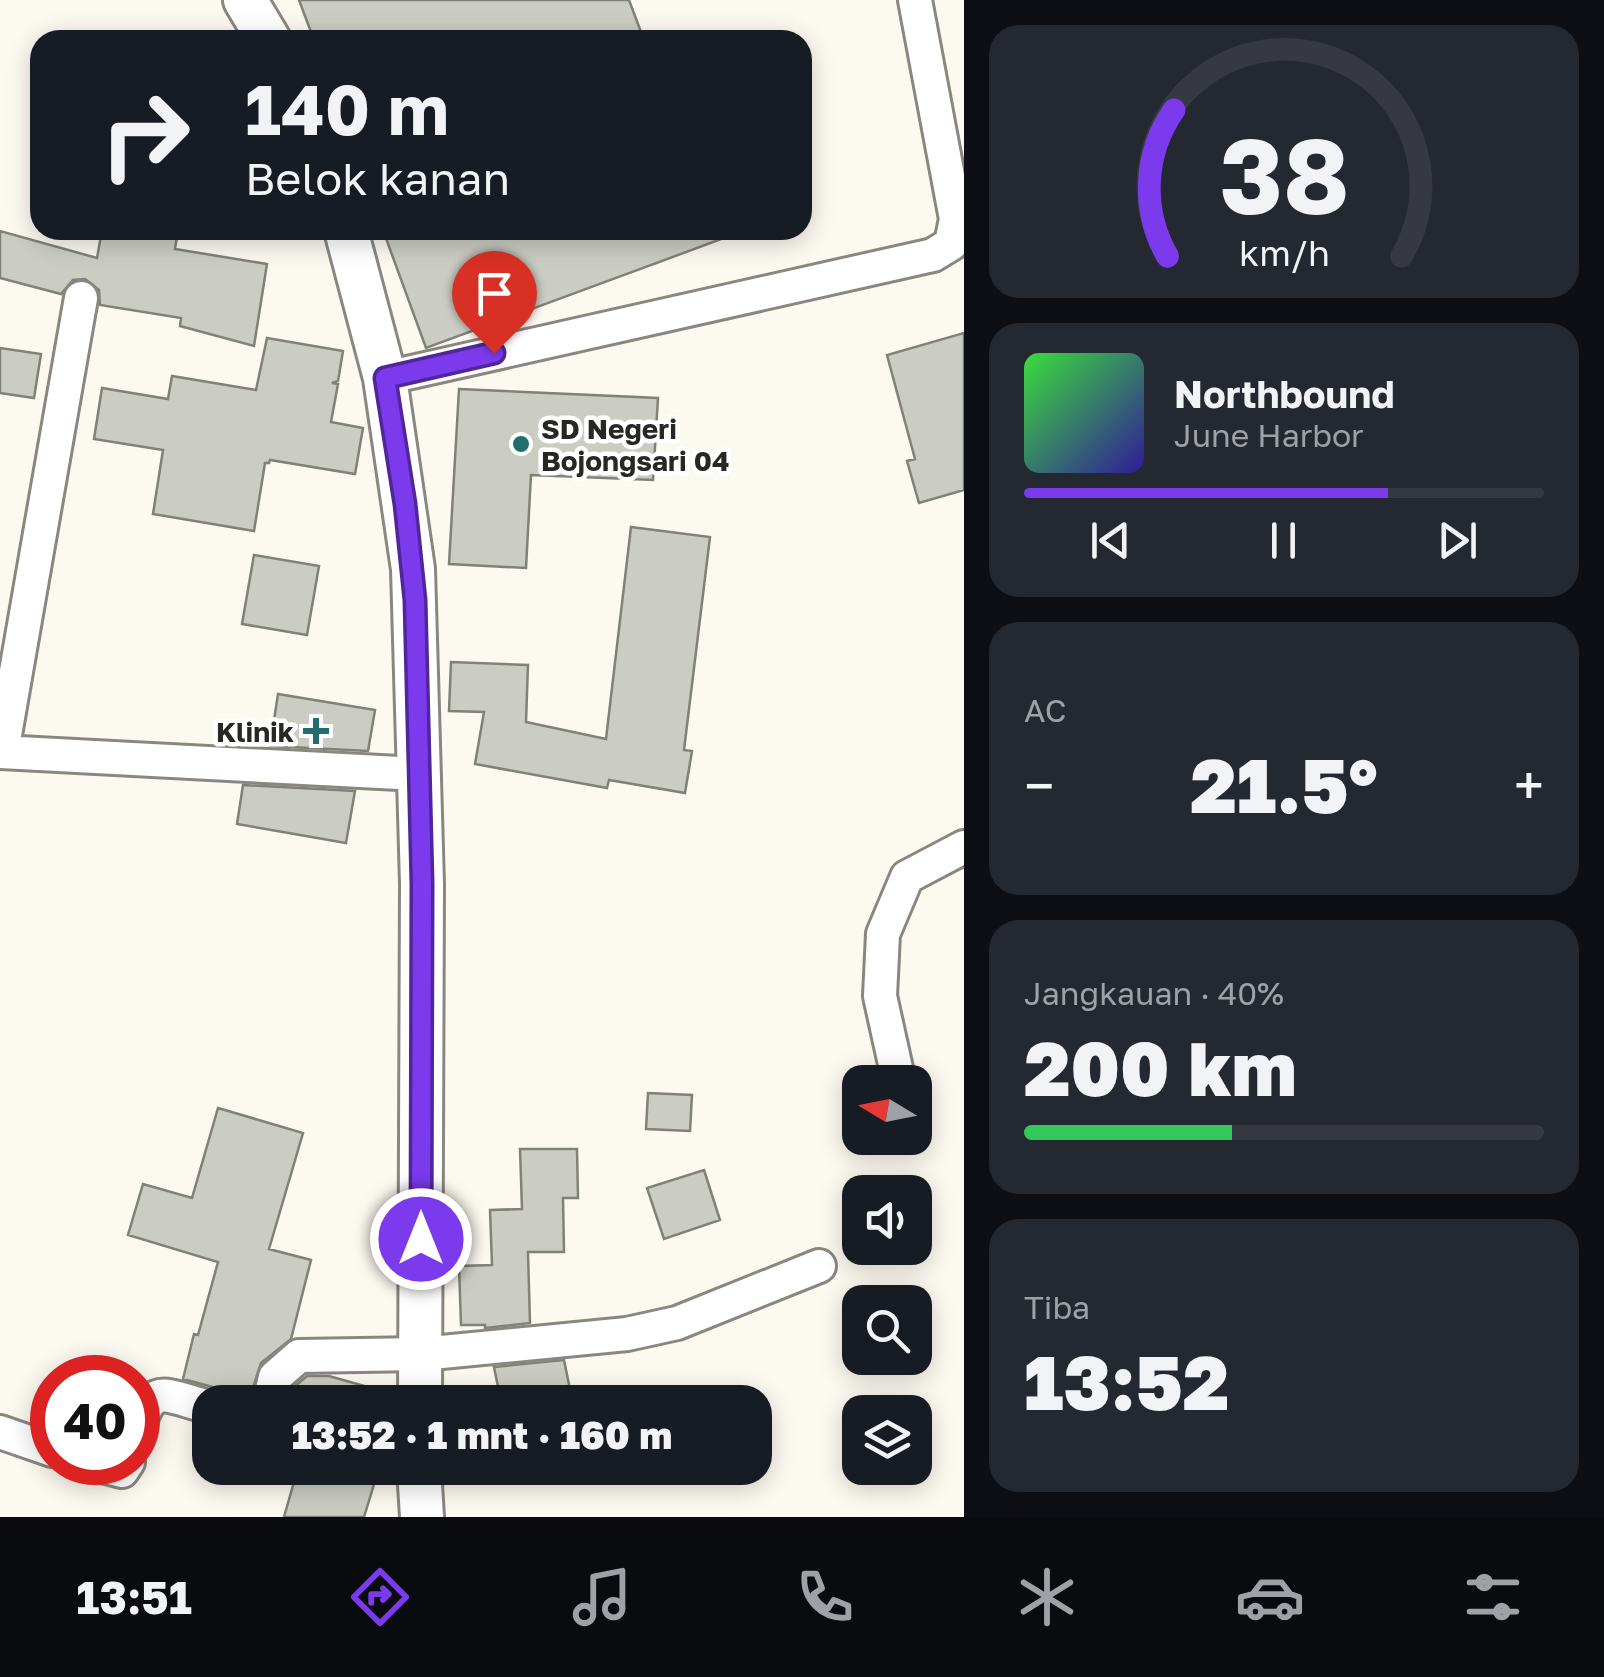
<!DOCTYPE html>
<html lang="id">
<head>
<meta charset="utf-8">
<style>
  :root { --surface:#171b24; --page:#242831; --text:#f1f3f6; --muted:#9ea1a6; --line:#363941; --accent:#7c3aed }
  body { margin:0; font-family:"Golos Text",sans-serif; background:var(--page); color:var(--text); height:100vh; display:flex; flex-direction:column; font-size:38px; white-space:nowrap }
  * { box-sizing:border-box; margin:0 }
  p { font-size:32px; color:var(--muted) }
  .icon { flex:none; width:55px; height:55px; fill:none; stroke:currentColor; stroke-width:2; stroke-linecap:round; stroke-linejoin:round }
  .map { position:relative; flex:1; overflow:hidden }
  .drawer { display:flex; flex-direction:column; gap:25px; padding:25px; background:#0d0f14; width:640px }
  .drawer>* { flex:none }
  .guide { position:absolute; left:30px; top:30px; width:782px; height:210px; border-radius:30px; box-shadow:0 5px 25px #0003; background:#171b24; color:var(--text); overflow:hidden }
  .needle { width:65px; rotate:280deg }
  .fabs { position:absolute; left:842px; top:1065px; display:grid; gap:20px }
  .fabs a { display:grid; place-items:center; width:90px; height:90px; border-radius:20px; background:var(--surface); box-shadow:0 5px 25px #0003; font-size:50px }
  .speed { position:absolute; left:30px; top:1355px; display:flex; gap:20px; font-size:50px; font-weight:700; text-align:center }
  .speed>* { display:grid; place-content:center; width:130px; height:130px; border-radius:50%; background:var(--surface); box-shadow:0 5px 25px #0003; line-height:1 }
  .speed .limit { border:15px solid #d22; background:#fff; color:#111 }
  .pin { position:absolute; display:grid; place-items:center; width:85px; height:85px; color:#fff; margin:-102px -42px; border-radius:50% 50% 50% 0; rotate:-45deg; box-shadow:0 0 10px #0007 }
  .pin .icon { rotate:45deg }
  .me { position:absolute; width:110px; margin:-55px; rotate:0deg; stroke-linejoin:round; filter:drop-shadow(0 0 8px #0008) }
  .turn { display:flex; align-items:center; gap:35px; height:210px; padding:0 50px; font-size:45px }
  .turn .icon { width:130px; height:130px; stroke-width:2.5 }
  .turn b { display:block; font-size:70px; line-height:85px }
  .big { font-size:75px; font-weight:800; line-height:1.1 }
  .drawer .card { flex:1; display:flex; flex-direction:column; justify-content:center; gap:15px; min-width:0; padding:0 35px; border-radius:30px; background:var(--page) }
  .drawer .dial { align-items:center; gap:0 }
  .dial svg { height:260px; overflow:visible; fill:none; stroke:var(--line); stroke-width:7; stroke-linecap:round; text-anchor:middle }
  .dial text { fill:var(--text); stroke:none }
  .song { display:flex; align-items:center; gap:30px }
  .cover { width:120px; height:120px; border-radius:15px; background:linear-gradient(135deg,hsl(120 70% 55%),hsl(250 70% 35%)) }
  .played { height:10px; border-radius:5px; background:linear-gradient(90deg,var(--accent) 70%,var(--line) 70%) }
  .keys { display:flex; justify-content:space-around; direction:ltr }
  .heat { display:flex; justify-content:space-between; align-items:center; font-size:55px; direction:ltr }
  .charge { height:15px; border-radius:8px; background:linear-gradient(90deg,#34c759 40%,var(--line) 0) }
  .trip { position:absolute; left:192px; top:1385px; width:580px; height:100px; border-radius:30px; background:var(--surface); box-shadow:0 5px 25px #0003; font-weight:800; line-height:100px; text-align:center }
  .dock { display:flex; height:160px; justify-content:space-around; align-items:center; background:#090b0e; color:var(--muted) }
  .dock .icon { width:70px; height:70px }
  .dock .selected { color:var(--accent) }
  .dock b { font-size:45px; color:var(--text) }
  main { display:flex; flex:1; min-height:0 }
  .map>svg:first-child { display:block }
  .building { fill:#cbccc3; stroke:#808178; stroke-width:2.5 }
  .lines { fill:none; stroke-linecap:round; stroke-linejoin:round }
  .minor-casing { stroke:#8a877f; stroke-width:38 }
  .tertiary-casing { stroke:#8a877f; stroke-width:48 }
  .minor { stroke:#fff; stroke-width:32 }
  .tertiary { stroke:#fff; stroke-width:42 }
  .route-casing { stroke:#51269a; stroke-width:25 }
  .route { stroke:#7c3aed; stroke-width:18 }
  .poi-dot { fill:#226e6f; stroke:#fff; stroke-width:4 }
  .labels { text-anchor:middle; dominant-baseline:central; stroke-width:9; stroke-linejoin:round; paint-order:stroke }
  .poi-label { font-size:28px; font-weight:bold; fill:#282724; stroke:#fff; text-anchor:start }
</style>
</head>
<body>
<main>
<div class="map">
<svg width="964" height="1517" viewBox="0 0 964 1517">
  <rect width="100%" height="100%" fill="#fcf9f0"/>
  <path class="building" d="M299,0h330l15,40h-330z
    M102,230h76l-3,19 92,15 -13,82 -74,-20 1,-8 -81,-13 -1,-15 -14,-11 -12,1 -12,14 -61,-16v-47l97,27z
    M383,230h352v4l-309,114z
    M964,333v157l-45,13 -12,-42 8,-2 -28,-104z
    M267,338l76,13 -5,30 -6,2 6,1 -7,38 32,6 -8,46 -85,-14 -1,3h-4l-11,68 -101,-17 10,-64 -69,-11 8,-51 66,11 4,-23 84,14z
    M0,348l41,6 -7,44 -34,-5z
    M459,389l199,9 -5,82 -122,-5 -5,93 -77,-4z
    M631,527l79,10 -26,213 8,1 -7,42 -76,-13 -2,8 -132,-24 9,-52 -35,-1 2,-49 77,3 -2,57 80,17z
    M254,555l65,11 -12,69 -65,-11z
    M278,694l97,16 -7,41 -98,-5z
    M243,785l112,6 -9,52 -109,-19z
    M648,1093l44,2 -2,36 -44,-2z
    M218,1108l85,25 -34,116 42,11 -20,79 -30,24 -11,34 -67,-18 11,-45 4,1 20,-73 -90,-27 15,-51 49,14z
    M520,1149h57l1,49h-15l1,54h-36l2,71 -45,5v-3h-24l-2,-59 33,-1 -2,-55 32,-1z
    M704,1170l16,50 -56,19 -17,-51z
    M564,1360l7,34 -42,8h-28l-7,-35z
    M307,1376h22l60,17 -1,9h-99l4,-14z
    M298,1468h81l-15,49h-80z"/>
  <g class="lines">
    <defs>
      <path id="minor" d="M385,378l548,-123 18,-11 5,-25 -41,-219
        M0,752l418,22
        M2,752l79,-454
        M899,1082l-19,-86 3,-62 24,-57 57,-30
        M269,1402l6,-25 24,-21 122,-2 206,-20 50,-11 142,-57
        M138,1430c13,-51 29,-33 72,-23
        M0,1432l52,18
        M87,1462l35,9 6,-9"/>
      <path id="tertiary" d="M245,0l24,40
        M346,230l39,148 28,191 9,315 -2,518
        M419,1468l3,49"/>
    </defs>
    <use href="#minor" class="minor-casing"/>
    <use href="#tertiary" class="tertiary-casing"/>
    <use href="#minor" class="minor"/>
    <use href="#tertiary" class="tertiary"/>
  </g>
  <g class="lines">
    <defs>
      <path id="route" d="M421,1239l1,-355 -7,-284 -10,-96 -20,-126 109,-25"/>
    </defs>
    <use href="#route" class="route-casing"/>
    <use href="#route" class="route"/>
  </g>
  <g class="poi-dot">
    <circle cx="521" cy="444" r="10"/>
    <path d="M311 716h10v10h10v10h-10v10h-10v-10h-10v-10h10z"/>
  </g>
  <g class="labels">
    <g class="poi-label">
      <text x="541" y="428">SD Negeri<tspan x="541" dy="32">Bojongsari 04</tspan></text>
      <text x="294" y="731" text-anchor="end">Klinik</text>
    </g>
  </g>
</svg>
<div class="fabs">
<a><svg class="needle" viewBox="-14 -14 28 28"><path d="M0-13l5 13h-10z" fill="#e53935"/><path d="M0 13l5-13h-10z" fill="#9ea1a6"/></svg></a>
<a><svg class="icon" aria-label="sound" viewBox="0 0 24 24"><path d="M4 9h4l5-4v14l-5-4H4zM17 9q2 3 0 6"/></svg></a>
<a><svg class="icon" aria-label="search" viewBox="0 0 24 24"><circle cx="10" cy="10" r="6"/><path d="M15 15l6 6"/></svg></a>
<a><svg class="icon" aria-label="layers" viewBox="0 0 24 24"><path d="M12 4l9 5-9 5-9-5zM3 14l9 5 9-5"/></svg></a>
</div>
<div class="speed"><div class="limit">40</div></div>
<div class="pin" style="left:494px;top:353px;background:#d93025"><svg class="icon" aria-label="arrive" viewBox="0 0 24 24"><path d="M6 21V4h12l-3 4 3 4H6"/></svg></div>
<svg class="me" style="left:421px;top:1239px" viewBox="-20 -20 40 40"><circle r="17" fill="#7c3aed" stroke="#fff" stroke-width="3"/><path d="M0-11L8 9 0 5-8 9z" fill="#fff"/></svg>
<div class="trip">13:52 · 1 mnt · 160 m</div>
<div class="guide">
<div class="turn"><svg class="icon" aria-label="right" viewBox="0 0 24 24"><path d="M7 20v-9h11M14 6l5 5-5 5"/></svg><div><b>140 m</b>Belok kanan</div></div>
</div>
</div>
<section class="drawer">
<div class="card dial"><svg viewBox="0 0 100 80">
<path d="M14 69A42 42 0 1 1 86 69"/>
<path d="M14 69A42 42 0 0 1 16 24" stroke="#7c3aed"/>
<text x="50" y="56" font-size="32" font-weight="700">38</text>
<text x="50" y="72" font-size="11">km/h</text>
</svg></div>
<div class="card">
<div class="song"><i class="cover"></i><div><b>Northbound</b><p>June Harbor</p></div></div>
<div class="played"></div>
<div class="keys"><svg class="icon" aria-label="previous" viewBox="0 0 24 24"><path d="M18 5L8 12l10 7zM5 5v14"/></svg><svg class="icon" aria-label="pause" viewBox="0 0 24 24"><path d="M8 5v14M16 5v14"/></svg><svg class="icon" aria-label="next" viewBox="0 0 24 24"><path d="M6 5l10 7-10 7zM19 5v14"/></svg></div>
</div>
<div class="card"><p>AC</p>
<div class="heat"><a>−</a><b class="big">21.5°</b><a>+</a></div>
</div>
<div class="card"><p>Jangkauan · 40%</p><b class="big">200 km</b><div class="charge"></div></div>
<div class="card"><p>Tiba</p><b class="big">13:52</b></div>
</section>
</main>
<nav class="dock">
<b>13:51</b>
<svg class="icon selected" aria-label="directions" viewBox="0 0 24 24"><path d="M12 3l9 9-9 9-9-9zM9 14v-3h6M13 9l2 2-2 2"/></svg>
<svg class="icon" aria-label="music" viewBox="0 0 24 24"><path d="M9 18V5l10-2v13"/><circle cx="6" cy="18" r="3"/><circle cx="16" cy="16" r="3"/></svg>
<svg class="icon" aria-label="phone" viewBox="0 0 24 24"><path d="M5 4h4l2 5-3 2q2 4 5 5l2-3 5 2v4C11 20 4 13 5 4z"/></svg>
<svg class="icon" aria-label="climate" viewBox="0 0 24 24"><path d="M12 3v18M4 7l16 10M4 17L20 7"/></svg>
<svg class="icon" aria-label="car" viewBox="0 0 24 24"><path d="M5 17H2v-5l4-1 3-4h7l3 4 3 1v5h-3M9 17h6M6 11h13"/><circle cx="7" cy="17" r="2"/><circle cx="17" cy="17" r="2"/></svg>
<svg class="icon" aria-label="filters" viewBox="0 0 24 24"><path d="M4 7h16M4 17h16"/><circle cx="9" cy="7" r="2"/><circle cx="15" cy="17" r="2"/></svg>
</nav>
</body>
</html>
